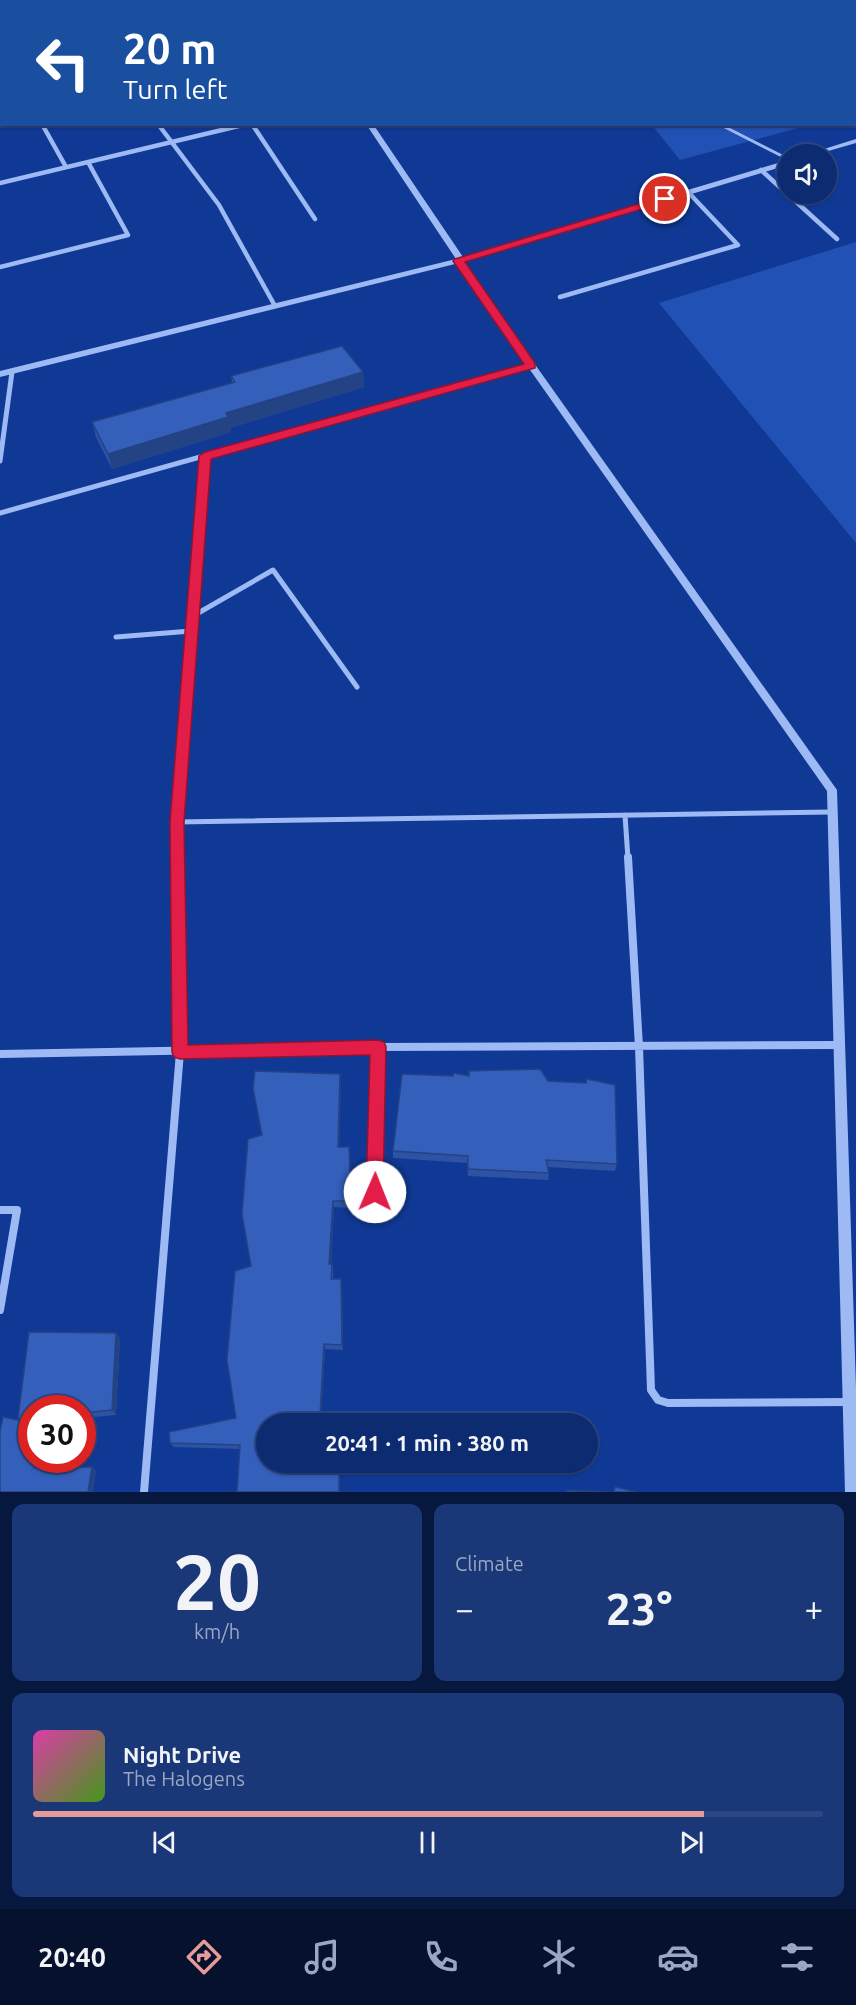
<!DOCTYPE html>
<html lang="en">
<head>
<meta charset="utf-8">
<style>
  :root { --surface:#0c2b70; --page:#1a3778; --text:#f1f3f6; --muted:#9aa7c3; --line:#2c4783; --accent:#e69b98 }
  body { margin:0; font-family:Ubuntu,sans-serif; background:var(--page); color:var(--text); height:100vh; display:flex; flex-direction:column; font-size:22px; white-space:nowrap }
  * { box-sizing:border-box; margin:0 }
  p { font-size:20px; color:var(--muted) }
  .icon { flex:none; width:33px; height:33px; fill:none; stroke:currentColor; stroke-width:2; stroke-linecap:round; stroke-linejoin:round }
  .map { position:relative; height:1492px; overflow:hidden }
  .side { display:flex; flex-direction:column; gap:12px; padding:12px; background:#07183e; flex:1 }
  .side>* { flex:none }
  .hud { position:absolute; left:0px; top:0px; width:856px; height:126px; box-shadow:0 2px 4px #0004,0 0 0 2px var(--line); background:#1a4fa0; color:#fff; overflow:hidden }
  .tools { position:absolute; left:777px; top:144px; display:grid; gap:12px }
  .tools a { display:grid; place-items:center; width:60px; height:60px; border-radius:50%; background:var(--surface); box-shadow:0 2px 4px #0004,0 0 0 2px var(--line); font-size:30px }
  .speed { position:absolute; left:18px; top:1395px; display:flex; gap:12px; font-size:30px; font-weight:700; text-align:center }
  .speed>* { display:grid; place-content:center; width:78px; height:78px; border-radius:50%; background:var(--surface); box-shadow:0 2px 4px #0004,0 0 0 2px var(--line); line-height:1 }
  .speed .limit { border:9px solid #d22; background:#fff; color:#111 }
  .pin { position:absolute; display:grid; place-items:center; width:51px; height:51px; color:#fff; margin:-26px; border:3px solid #fff; border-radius:50%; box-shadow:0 2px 6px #0007 }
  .me { position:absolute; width:66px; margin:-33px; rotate:1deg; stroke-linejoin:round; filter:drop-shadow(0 0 4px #0008) }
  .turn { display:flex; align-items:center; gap:21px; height:126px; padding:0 24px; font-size:27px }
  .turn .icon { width:78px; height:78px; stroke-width:2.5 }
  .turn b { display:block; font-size:42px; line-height:51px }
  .big { font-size:45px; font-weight:700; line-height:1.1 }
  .side .tile { flex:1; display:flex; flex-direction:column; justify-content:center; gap:9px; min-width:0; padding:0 21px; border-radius:12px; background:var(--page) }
  .side .dial { align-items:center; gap:0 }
  .dial b { font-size:78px; line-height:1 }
  .song { display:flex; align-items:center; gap:18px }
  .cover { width:72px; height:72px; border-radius:9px; background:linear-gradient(135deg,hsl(320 70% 55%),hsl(100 70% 35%)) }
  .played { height:6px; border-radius:3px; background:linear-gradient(90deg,var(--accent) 85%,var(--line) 85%) }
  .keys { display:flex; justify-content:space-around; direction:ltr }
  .heat { display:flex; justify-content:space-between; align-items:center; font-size:33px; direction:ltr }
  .side .tiles { flex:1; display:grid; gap:12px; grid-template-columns:1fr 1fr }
  .tile:last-child { grid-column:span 2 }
  .trip { position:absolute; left:256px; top:1413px; width:342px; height:60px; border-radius:30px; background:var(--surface); box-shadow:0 2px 4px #0004,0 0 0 2px var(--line); font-weight:700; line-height:60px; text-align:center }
  .menu { display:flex; height:96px; justify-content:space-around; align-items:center; background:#05112d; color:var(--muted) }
  .menu .icon { width:42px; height:42px }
  .menu .selected { color:var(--accent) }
  .menu b { font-size:27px; color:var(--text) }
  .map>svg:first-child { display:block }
  .green { fill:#2251b5 }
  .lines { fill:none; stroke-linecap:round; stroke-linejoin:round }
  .service { stroke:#9ebaf4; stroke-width:3 }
  .minor-far2 { stroke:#9ebaf4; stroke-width:4.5 }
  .minor-far1 { stroke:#9ebaf4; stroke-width:5 }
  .minor { stroke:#9ebaf4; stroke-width:8 }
  .tertiary { fill:#9ebaf4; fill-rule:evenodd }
  .wall { fill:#2d53a2 }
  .shaded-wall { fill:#244384 }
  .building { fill:#3460bc; stroke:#244384; stroke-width:1.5 }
  .route { fill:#e11d48; stroke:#92132f; stroke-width:1.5 }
</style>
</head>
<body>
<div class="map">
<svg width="856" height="1492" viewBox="0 0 856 1492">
  <rect width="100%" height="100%" fill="#103996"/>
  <path class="green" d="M652,125h157l-129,35z
    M856,242v301l-197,-240z"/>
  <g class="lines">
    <path class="service" d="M719,124l69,35"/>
    <path class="minor-far2" d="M729,0l2,2
      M825,0l2,2
      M152,2l7,-2
      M785,2l7,-2
      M0,50l2,3
      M42,124l24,43
      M158,124l61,81 56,101
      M252,124l63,95
      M761,170l76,69
      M0,183l247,-59
      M0,267l128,-32 -40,-73
      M560,297l178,-52 -50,-53
      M503,373l28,-8"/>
    <path class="minor-far1" d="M0,461l12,-89
      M0,513l508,-142
      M193,616l80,-46 84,117
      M116,637l75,-6
      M625,815l3,44
      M177,822l655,-10
      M177,859v-37l28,-366"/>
    <path class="minor" d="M628,857l11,190 12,343 7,10 10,3 181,-1
      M0,1054l378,-7 461,-2
      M375,1192l3,-145
      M0,1210h17l-17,100
      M144,1492l36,-440 -3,-195"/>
    <path class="tertiary" d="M284,0h6l1,2h-7z
      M366,124h7l90,133 325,-97v5l-323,97 69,101 303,427 19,598v104h-11l-18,-701 -299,-424 -69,-104 -459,114v-6l456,-112z
      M856,139v4l-38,11h-10z"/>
  </g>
  <path class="wall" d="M363,372l1,15 -134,41 1,4 -119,37 -16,-32 -4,-15 140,-39 -1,-7z
    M255,1071l85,3 1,7 -2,66h10l3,61 -18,-1 -3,57h1l1,6v9h8l1,6 1,65 -18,-1 -4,67h1l1,8h-56v38h73v30h-103l3,-43 -66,-2 -4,-4 -1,-11 67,-14 -9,-58 8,-89 16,-5 -9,-52 6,-75 14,-4 -9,-47z
    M468,1075l80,6 69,83 -2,7 -67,-4 1,6 -1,7 -80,-4 -1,-13 -74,-5v-7l60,-75z
    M116,1333l4,6 -4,76 -34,3v-10h-50v14h-5l12,46 53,-1 4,4 -3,21h-93l21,-71 -3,-3z"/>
  <path class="shaded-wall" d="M363,372l1,15 -134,41 1,4 -119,37 -4,-15 118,-41z
    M340,1074l1,7 -2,73 -1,-7z
    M349,1147l1,7 2,54 -1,-7z
    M333,1201l1,6 -3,63 -2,-6z
    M341,1279l1,6 1,65 -1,-5z
    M116,1333l4,6 -4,76 -4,-5z
    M324,1344l1,5 -4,71 -1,-4z
    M35,1460h5l-1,12 -5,-4z
    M339,1462h1v30h-1z
    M92,1467l4,4 -3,21h-5z"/>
  <path class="building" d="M342,346l21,26 -137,41 2,4 -120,37 -16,-32 143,-40 -4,-6z
    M540,1069l8,12 38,2 1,-4 28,6 2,79 -71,-4 3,13 -81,-4v-13l-75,-5 9,-77 51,2 1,-3 15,3v-5z
    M255,1071l85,3 -2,73h11l2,54h-18l-4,63h3l-1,15h10l1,66 -18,-1 -4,72h2v8h-55v38h72v30h-102l3,-47 -70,-2 -1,-11 67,-14 -9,-58 8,-89 16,-5 -9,-52 6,-75 14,-4 -9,-47z
    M29,1332l87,1 -4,77 -30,3v-5h-50v9l-14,1z
    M3,1417l29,6v37h3l-1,8 58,-1 -4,25h-88v-61z
    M615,1487l22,5h-23z
    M567,1490l42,2h-42z"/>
  <path class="route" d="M665,196l4,1v4l-204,61 70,101v5l-324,91 -27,363 4,223 190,-5 6,2 2,5 -3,145 -2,6 -6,2 -6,-2 -3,-6 4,-137 -190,4 -6,-2 -2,-5 -2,-230 29,-366 6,-4 319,-88 -71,-103 2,-2z"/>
</svg>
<div class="tools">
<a><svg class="icon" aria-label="sound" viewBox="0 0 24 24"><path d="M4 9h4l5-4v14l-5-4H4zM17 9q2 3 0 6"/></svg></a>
</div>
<div class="speed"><div class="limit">30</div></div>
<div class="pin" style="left:665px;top:199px;background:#d93025"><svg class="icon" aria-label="arrive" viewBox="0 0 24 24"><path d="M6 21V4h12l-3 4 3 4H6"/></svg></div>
<svg class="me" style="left:375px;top:1192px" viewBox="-20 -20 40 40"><circle r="19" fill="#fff"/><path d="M0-13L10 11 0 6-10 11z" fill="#e11d48"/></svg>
<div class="trip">20:41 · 1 min · 380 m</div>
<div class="hud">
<div class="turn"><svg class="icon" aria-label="left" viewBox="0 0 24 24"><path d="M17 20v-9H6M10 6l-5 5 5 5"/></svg><div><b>20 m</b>Turn left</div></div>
</div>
</div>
<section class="side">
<div class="tiles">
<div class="tile dial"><b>20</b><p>km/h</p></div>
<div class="tile"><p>Climate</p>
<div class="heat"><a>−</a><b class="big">23°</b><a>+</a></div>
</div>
<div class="tile">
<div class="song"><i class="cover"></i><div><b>Night Drive</b><p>The Halogens</p></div></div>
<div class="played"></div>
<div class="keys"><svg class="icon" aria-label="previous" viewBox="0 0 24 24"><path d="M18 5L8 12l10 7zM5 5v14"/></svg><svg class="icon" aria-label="pause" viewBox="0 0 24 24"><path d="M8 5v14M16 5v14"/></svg><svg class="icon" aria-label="next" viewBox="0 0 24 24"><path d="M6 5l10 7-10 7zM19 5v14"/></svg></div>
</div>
</div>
</section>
<nav class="menu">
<b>20:40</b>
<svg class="icon selected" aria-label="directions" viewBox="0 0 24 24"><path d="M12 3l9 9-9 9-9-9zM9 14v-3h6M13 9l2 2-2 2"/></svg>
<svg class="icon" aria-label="music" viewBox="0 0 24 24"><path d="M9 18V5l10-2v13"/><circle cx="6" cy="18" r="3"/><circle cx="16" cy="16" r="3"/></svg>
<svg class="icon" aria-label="phone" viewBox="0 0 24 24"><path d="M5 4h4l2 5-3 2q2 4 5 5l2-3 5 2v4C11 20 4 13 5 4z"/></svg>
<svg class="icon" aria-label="climate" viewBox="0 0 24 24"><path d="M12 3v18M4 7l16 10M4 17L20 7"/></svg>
<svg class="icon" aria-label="car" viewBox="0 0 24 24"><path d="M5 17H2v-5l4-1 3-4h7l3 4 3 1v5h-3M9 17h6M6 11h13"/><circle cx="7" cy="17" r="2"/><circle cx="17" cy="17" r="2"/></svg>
<svg class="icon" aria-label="filters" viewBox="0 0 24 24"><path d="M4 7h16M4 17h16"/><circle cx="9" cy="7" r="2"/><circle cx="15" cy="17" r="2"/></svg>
</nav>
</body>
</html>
